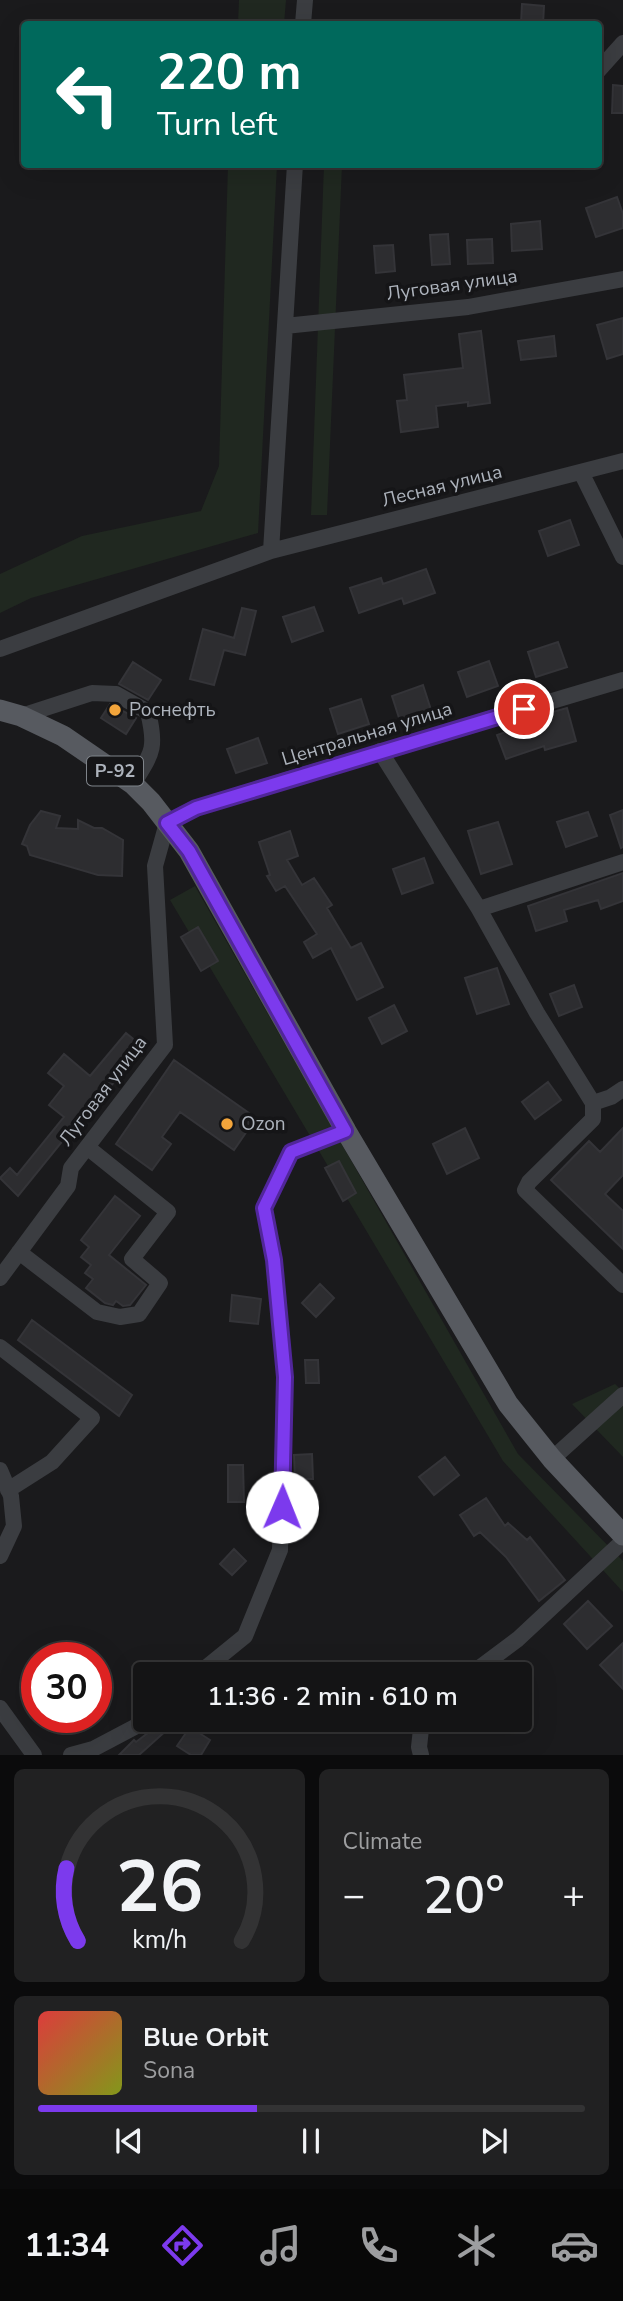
<!DOCTYPE html>
<html lang="en">
<head>
<meta charset="utf-8">
<style>
  :root { --surface:#141415; --page:#212122; --text:#f1f3f6; --muted:#9d9ea0; --line:#333334; --accent:#7c3aed }
  body { margin:0; font-family:"Nunito Sans",sans-serif; background:var(--page); color:var(--text); height:100vh; display:flex; flex-direction:column; font-size:26px; white-space:nowrap }
  * { box-sizing:border-box; margin:0 }
  p { font-size:23px; color:var(--muted) }
  .icon { flex:none; width:38px; height:38px; fill:none; stroke:currentColor; stroke-width:2; stroke-linecap:round; stroke-linejoin:round }
  .map { position:relative; height:1755px; overflow:hidden }
  .drawer { display:flex; flex-direction:column; gap:14px; padding:14px; background:#0b0b0c; flex:1 }
  .drawer>* { flex:none }
  .top-card { position:absolute; left:21px; top:21px; width:581px; height:147px; border-radius:7px; box-shadow:0 7px 28px #0002,0 0 0 2px var(--line); background:#00695c; color:#fff; overflow:hidden }
  .speed { position:absolute; left:21px; top:1642px; display:flex; gap:14px; font-size:35px; font-weight:700; text-align:center }
  .speed>* { display:grid; place-content:center; width:91px; height:91px; border-radius:50%; background:var(--surface); box-shadow:0 7px 28px #0002,0 0 0 2px var(--line); line-height:1 }
  .speed .limit { border:10px solid #d22; background:#fff; color:#111 }
  .pin { position:absolute; display:grid; place-items:center; width:60px; height:60px; color:#fff; margin:-30px; border:4px solid #fff; border-radius:50%; box-shadow:0 2px 7px #0007 }
  .me { position:absolute; width:77px; margin:-38px; rotate:1deg; stroke-linejoin:round; filter:drop-shadow(0 0 5px #0008) }
  .turn { display:flex; align-items:center; gap:24px; height:147px; padding:0 21px; font-size:32px }
  .turn .icon { width:91px; height:91px; stroke-width:2.5 }
  .turn b { display:block; font-size:49px; line-height:60px }
  .big { font-size:52px; font-weight:600; line-height:1.1 }
  .drawer .card { flex:1; display:flex; flex-direction:column; justify-content:center; gap:10px; min-width:0; padding:0 24px; border-radius:10px; background:var(--page) }
  .drawer .dial { align-items:center; gap:0 }
  .dial svg { height:182px; overflow:visible; fill:none; stroke:var(--line); stroke-width:7; stroke-linecap:round; text-anchor:middle }
  .dial text { fill:var(--text); stroke:none }
  .song { display:flex; align-items:center; gap:21px }
  .cover { width:84px; height:84px; border-radius:10px; background:linear-gradient(135deg,hsl(0 70% 55%),hsl(70 70% 35%)) }
  .played { height:7px; border-radius:4px; background:linear-gradient(90deg,var(--accent) 40%,var(--line) 40%) }
  .keys { display:flex; justify-content:space-around; direction:ltr }
  .heat { display:flex; justify-content:space-between; align-items:center; font-size:38px; direction:ltr }
  .drawer .tiles { flex:1; display:grid; gap:14px; grid-template-columns:1fr 1fr }
  .card:last-child { grid-column:span 2 }
  .trip { position:absolute; left:133px; top:1662px; width:399px; height:70px; border-radius:7px; background:var(--surface); box-shadow:0 7px 28px #0002,0 0 0 2px var(--line); font-weight:600; line-height:70px; text-align:center }
  .dock { display:flex; height:112px; justify-content:space-around; align-items:center; background:#080808; color:var(--muted) }
  .dock .icon { width:49px; height:49px }
  .dock .active { color:var(--accent) }
  .dock b { font-size:32px; color:var(--text) }
  .map>svg:first-child { display:block }
  .green { fill:#202820 }
  .building { fill:#2d2d30; stroke:#343438; stroke-width:2 }
  .lines { fill:none; stroke-linecap:round; stroke-linejoin:round }
  .minor { stroke:#3b3d41; stroke-width:16 }
  .major { stroke:#575a60; stroke-width:21 }
  .route-casing { stroke:#51269a; stroke-width:18 }
  .route { stroke:#7c3aed; stroke-width:12 }
  .poi-dot { fill:#f3a53b; stroke:#151517; stroke-width:2.5 }
  .labels { text-anchor:middle; dominant-baseline:central; stroke-width:7; stroke-linejoin:round; paint-order:stroke }
  .shield { fill:#151517; stroke:#7f848a; stroke-width:2 }
  .shield-label { font-size:18px; font-weight:bold; fill:#adb3bc }
  .street-label { font-size:19px; fill:#adb3bc; stroke:#151517 }
  .poi-label { font-size:19px; fill:#adb3bc; stroke:#151517; text-anchor:start }
</style>
</head>
<body>
<div class="map">
<svg width="623" height="1755" viewBox="0 0 623 1755">
  <rect width="100%" height="100%" fill="#1a1a1c"/>
  <path class="green" d="M239,0h47l-2,24h-46z
    M228,165h49l-19,368 -227,65 -31,15v-39l82,-38 119,-25 18,-45z
    M324,165h18l-15,350h-16z
    M195,886l323,568 105,107v31l-120,-131 -333,-561z
    M615,1384l8,8v65l-51,-53z"/>
  <path class="building" d="M522,4l22,2 -1,18h-22z
    M613,85l10,1v27h-11z
    M617,197l6,17v14l-27,9 -10,-29z
    M540,221l2,28 -30,2 -1,-27z
    M448,234l2,30 -18,1 -2,-30z
    M492,239l1,24 -25,1 -1,-24z
    M393,245l2,26 -19,2 -2,-27z
    M623,318v36l-16,5 -10,-34z
    M481,331l9,72 -22,3v-4l-32,4 2,21 -37,5 -4,-31 10,-1 -3,-25 59,-7 -4,-34z
    M554,336l2,20 -35,4 -3,-19z
    M570,520l9,25 -31,11 -9,-25z
    M426,569l9,24 -31,11 -2,-6 -43,15 -9,-25 31,-10 2,6z
    M314,607l9,24 -31,11 -9,-25z
    M242,608l14,3 -11,44 -21,-5 -10,35 -24,-6 13,-50 31,9z
    M558,642l9,25 -31,10 -8,-25z
    M489,661l9,25 -31,11 -9,-25z
    M133,662l28,18 -13,20 -29,-16z
    M423,685l8,25 -31,11 -8,-25z
    M361,699l8,25 -31,10 -8,-25z
    M110,704l26,14 -10,16 -25,-16z
    M567,708l9,33 -31,9 -1,-4 -38,13 -9,-24 39,-14 -1,-4z
    M258,738l9,25 -31,10 -9,-24z
    M623,810v37l-2,1 -11,-33z
    M41,811l19,5 -4,12 22,1v-9l16,8h8l21,12 -1,36 -24,-1 -68,-20 -3,-9 -5,-2 8,-19z
    M588,812l9,24 -31,11 -9,-25z
    M498,822l14,42 -31,10 -13,-43z
    M290,831l8,25 -11,4 15,25 12,-7 18,27 -5,3 24,40 10,-5 22,44 -26,13 -26,-52 -18,10 -9,-16 13,-8 -32,-48 -9,5 -9,-15 3,-1 -11,-33z
    M424,858l9,25 -31,11 -9,-25z
    M623,873v28l-22,8 -3,-9 -34,10 3,11 -31,10 -8,-25z
    M198,927l20,34 -17,10 -20,-34z
    M497,968l12,36 -32,10 -12,-36z
    M574,985l8,22 -23,9 -9,-22z
    M394,1005l13,26 -25,13 -13,-26z
    M126,1033l17,14 -51,62 -2,-2 -72,89 -18,-18 10,-10 7,7 47,-58 -15,-12 15,-19 -16,-13 16,-19 26,22z
    M174,1060l82,58 -22,32 -54,-38 -18,25 9,7 -19,26 -36,-26z
    M548,1082l13,18 -26,19 -13,-17z
    M465,1128l14,30 -32,16 -14,-30z
    M623,1128v47l-18,19 18,17v38l-72,-69 38,-39 11,11z
    M339,1161l17,32 -13,8 -18,-33z
    M115,1196l25,20 -31,39 37,30 -16,20 -7,1 -7,-5 -3,4 -8,-2 -19,-15 7,-9 -8,-6 6,-8 -10,-8 8,-10 -8,-7z
    M320,1284l14,14 -18,19 -14,-14z
    M232,1295l29,4 -3,25 -28,-3z
    M32,1320l100,75 -13,21 -101,-76z
    M305,1360h13l1,23h-13z
    M312,1454l1,25h-18l-1,-24z
    M445,1457l14,18 -25,20 -15,-18z
    M228,1465h15l1,37h-16z
    M486,1498l19,28 3,-3 19,17 3,-3 35,43 -26,21 -33,-44 -26,-25 -6,4 -14,-21z
    M234,1549l12,12 -14,14 -12,-11z
    M588,1601l24,25 -25,23 -23,-25z
    M623,1643v46l-23,-24z
    M158,1720h20l-39,35h-20l15,-15 2,2 17,-13z
    M190,1727l20,13 -9,15h-10l-14,-9z"/>
  <g class="lines">
    <path class="minor" d="M303,24l2,-24
      M598,71l25,-28
      M285,326l183,-19 155,-28
      M581,472l42,85
      M271,551l352,-90
      M0,649l271,-98 24,-387
      M21,716l71,-23 24,1 32,18c9,37 4,41 -15,72
      M380,751l99,158 58,104 56,90v16l-64,63 -4,8 98,95
      M479,909l144,-47
      M593,1103l18,-6 12,-8
      M19,1252l78,60 23,5 19,-3 21,-31 -28,-24 36,-47 -81,-65
      M0,1278l68,-92 3,-18 94,-123 -10,-179 12,-43 29,-15 97,-30 330,-98
      M0,1347l92,71 -40,44 -44,28
      M552,1459l71,-64
      M0,1470l11,26 3,30 -14,30
      M197,1675l48,-39 35,-86 5,-173 -11,-117 -10,-52 27,-56 55,-21
      M470,1675l48,-36 105,-98
      M0,1708l34,47
      M71,1755l22,-6 55,-29
      M421,1755l-2,-8 3,-27"/>
    <path class="major" d="M0,710l21,6 42,20 70,48 18,18 38,49 157,280 162,273 44,55 71,76"/>
  </g>
  <g class="lines">
    <defs>
      <path id="route" d="M282,1507l3,-130 -11,-117 -10,-52 27,-56 54,-21 -156,-280 -22,-28 29,-15 328,-99"/>
    </defs>
    <use href="#route" class="route-casing"/>
    <use href="#route" class="route"/>
  </g>
  <g class="poi-dot">
    <circle cx="115" cy="710" r="7"/>
    <circle cx="227" cy="1124" r="7"/>
  </g>
  <g class="labels">
    <rect class="shield" x="87" y="756.5" width="56" height="29" rx="5"/>
    <g class="shield-label">
      <text x="115" y="771">Р-92</text>
    </g>
    <g class="street-label">
      <text transform="translate(452 285) rotate(-8)">Луговая улица</text>
      <text transform="translate(442 486) rotate(-14)">Лесная улица</text>
      <text transform="translate(367 734) rotate(-17)">Центральная улица</text>
      <text transform="translate(103 1091) rotate(-53)">Луговая улица</text>
    </g>
    <g class="poi-label">
      <text x="129" y="710">Роснефть</text>
      <text x="241" y="1124">Ozon</text>
    </g>
  </g>
</svg>
<div class="speed"><div class="limit">30</div></div>
<div class="pin" style="left:524px;top:709px;background:#d93025"><svg class="icon" aria-label="arrive" viewBox="0 0 24 24"><path d="M6 21V4h12l-3 4 3 4H6"/></svg></div>
<svg class="me" style="left:282px;top:1507px" viewBox="-20 -20 40 40"><circle r="19" fill="#fff"/><path d="M0-13L10 11 0 6-10 11z" fill="#7c3aed"/></svg>
<div class="trip">11:36 · 2 min · 610 m</div>
<div class="top-card">
<div class="turn"><svg class="icon" aria-label="left" viewBox="0 0 24 24"><path d="M17 20v-9H6M10 6l-5 5 5 5"/></svg><div><b>220 m</b>Turn left</div></div>
</div>
</div>
<section class="drawer">
<div class="tiles">
<div class="card dial"><svg viewBox="0 0 100 80">
<path d="M14 69A42 42 0 1 1 86 69"/>
<path d="M14 69A42 42 0 0 1 9 37" stroke="#7c3aed"/>
<text x="50" y="56" font-size="32" font-weight="700">26</text>
<text x="50" y="72" font-size="11">km/h</text>
</svg></div>
<div class="card"><p>Climate</p>
<div class="heat"><a>−</a><b class="big">20°</b><a>+</a></div>
</div>
<div class="card">
<div class="song"><i class="cover"></i><div><b>Blue Orbit</b><p>Sona</p></div></div>
<div class="played"></div>
<div class="keys"><svg class="icon" aria-label="previous" viewBox="0 0 24 24"><path d="M18 5L8 12l10 7zM5 5v14"/></svg><svg class="icon" aria-label="pause" viewBox="0 0 24 24"><path d="M8 5v14M16 5v14"/></svg><svg class="icon" aria-label="next" viewBox="0 0 24 24"><path d="M6 5l10 7-10 7zM19 5v14"/></svg></div>
</div>
</div>
</section>
<nav class="dock">
<b>11:34</b>
<svg class="icon active" aria-label="directions" viewBox="0 0 24 24"><path d="M12 3l9 9-9 9-9-9zM9 14v-3h6M13 9l2 2-2 2"/></svg>
<svg class="icon" aria-label="music" viewBox="0 0 24 24"><path d="M9 18V5l10-2v13"/><circle cx="6" cy="18" r="3"/><circle cx="16" cy="16" r="3"/></svg>
<svg class="icon" aria-label="phone" viewBox="0 0 24 24"><path d="M5 4h4l2 5-3 2q2 4 5 5l2-3 5 2v4C11 20 4 13 5 4z"/></svg>
<svg class="icon" aria-label="climate" viewBox="0 0 24 24"><path d="M12 3v18M4 7l16 10M4 17L20 7"/></svg>
<svg class="icon" aria-label="car" viewBox="0 0 24 24"><path d="M5 17H2v-5l4-1 3-4h7l3 4 3 1v5h-3M9 17h6M6 11h13"/><circle cx="7" cy="17" r="2"/><circle cx="17" cy="17" r="2"/></svg>
</nav>
</body>
</html>
